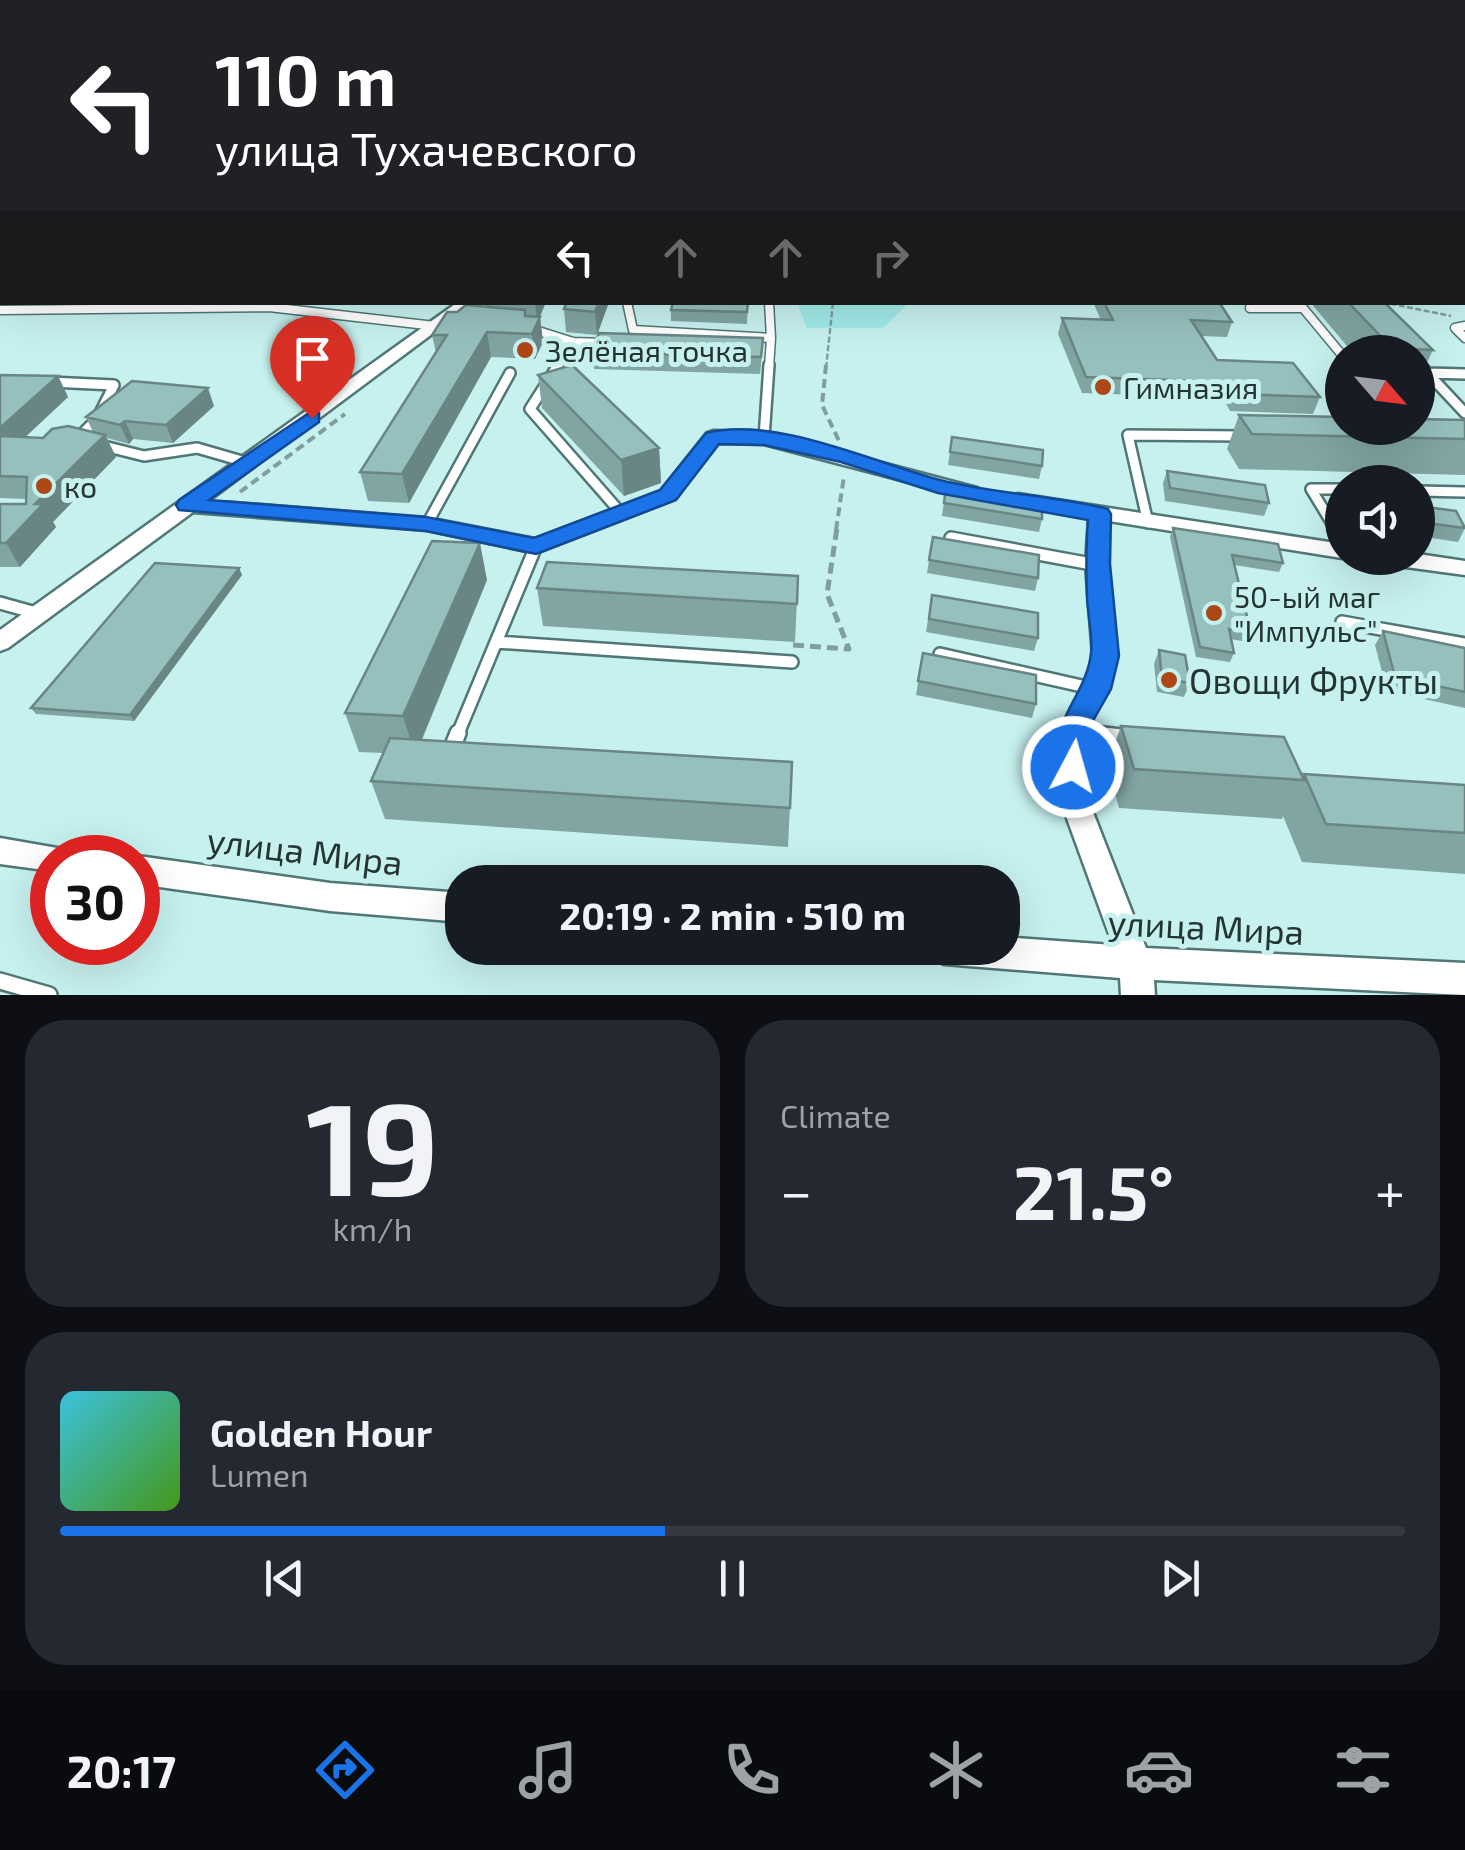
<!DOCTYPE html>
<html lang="en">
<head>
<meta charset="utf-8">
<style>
  :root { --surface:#171b24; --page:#242831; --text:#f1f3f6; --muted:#9ea1a6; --line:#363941; --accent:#1a73e8 }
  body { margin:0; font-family:"Exo 2",sans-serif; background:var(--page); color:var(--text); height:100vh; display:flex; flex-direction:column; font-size:38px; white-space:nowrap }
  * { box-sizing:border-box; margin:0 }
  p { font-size:32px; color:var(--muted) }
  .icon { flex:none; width:55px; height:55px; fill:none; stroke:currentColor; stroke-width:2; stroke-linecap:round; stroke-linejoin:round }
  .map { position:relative; height:995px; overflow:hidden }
  .sheet { display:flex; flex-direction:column; gap:25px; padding:25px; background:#0d0f14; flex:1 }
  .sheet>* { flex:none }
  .guide { position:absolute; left:0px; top:0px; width:1465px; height:305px; box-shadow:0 10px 40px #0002; background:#202124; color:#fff; overflow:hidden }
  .needle { width:65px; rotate:118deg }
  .fabs { position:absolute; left:1325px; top:335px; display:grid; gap:20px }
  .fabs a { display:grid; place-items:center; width:110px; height:110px; border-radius:50%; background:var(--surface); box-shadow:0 10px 40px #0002; font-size:50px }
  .speed { position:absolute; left:30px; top:835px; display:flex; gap:20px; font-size:50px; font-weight:700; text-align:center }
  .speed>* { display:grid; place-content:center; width:130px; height:130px; border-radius:50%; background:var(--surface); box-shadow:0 10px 40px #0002; line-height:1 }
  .speed .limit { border:15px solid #d22; background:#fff; color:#111 }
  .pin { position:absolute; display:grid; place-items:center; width:85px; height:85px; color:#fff; margin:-102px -42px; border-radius:50% 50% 50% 0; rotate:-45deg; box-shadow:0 0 10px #0007 }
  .pin .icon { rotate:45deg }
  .me { position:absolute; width:110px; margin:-55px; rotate:6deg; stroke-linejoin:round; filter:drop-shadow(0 0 8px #0008) }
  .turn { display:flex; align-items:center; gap:35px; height:210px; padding:0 50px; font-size:45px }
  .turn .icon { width:130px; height:130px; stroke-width:2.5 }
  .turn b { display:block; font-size:70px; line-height:85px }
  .lanes { display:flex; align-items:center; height:95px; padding:0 50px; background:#0003; justify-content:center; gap:50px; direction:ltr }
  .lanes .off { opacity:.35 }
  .big { font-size:75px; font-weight:700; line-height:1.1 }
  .sheet .tile { flex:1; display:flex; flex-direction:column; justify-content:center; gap:15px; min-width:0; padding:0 35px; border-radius:40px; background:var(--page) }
  .sheet .dial { align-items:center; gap:0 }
  .dial b { font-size:130px; line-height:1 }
  .song { display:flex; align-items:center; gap:30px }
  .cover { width:120px; height:120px; border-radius:15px; background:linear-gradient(135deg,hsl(190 70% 55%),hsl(100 70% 35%)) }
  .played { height:10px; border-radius:5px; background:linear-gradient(90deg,var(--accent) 45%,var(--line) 45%) }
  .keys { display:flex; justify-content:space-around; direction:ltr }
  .heat { display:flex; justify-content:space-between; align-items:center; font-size:55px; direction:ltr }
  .sheet .tiles { flex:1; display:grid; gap:25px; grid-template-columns:1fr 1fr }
  .tile:last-child { grid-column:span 2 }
  .trip { position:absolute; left:445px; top:865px; width:575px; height:100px; border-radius:40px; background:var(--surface); box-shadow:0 10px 40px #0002; font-weight:700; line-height:100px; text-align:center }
  .menu { display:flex; height:160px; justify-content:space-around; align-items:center; background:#090b0e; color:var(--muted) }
  .menu .icon { width:70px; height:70px }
  .menu .selected { color:var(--accent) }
  .menu b { font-size:45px; color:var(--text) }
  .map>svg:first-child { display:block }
  .green { fill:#a1eae7 }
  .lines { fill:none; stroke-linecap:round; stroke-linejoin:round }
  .lane-far3-casing { stroke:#507776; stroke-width:11 }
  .lane-far2-casing { stroke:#507776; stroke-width:14 }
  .lane-far1-casing { stroke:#507776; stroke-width:16 }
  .lane-casing { stroke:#507776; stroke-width:20 }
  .street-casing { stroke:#507776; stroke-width:5 }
  .path-far2 { stroke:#7f9e9d; stroke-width:2.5; stroke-dasharray:6 2.5; stroke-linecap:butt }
  .path-far1 { stroke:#7f9e9d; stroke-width:4; stroke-dasharray:9 5; stroke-linecap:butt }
  .path { stroke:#7f9e9d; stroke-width:5; stroke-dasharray:11 6; stroke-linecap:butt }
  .lane-far3 { stroke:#fff; stroke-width:8 }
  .lane-far2 { stroke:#fff; stroke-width:9 }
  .lane-far1 { stroke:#fff; stroke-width:11 }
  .lane { stroke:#fff; stroke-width:15 }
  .street { fill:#fff; fill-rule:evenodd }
  .wall { fill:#81a5a3 }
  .shaded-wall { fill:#698685 }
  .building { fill:#96c0be; stroke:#698685; stroke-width:2.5 }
  .route { fill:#1a73e8; stroke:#114b97; stroke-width:2.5 }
  .poi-dot { fill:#ac4716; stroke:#c6f1ef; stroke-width:4 }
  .labels { text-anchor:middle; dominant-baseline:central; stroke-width:10; stroke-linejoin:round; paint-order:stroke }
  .poi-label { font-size:30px; fill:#243434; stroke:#c6f1ef; text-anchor:start }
  .near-poi-label { font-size:35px; fill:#243434; stroke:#c6f1ef; text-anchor:start }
  .near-street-label { font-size:35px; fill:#243434; stroke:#c6f1ef }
</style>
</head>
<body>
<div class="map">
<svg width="1465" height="995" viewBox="0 0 1465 995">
  <rect width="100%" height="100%" fill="#c6f1ef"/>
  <path class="green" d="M797,303h112l-26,25h-76z"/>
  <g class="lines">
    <defs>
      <path id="lane-far3" d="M627,302l6,28 138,8 -2,30
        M769,302l2,36
        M1298,302l44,53
        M1250,308h50
        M1,310l268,-3 166,19
        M1465,326l-10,2 10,10
        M529,328l44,14 32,1
        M1418,363l5,5
        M556,368l17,-26"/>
      <path id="lane-far2" d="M558,365l-28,44 91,104
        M1420,365l45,48
        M1428,373l37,1
        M50,382l64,3 -17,34 -18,18
        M764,438l5,-73
        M100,445l44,11 53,-8 52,15
        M1418,491l47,1
        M1148,523l-20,-88 116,1
        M427,524l83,-151
        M1336,530l-25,-41h31"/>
      <path id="lane-far1" d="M1335,528l7,12
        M951,538l146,27
        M0,603l36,10
        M1342,622l123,22
        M496,642l296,20
        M940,654l155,35
        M1072,732l38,4
        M457,736l79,-190"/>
      <path id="lane" d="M1086,733l44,5
        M450,753l8,-20
        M0,981l49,14"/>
      <path id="street" d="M458,302h17l-267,199 219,17 108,21 126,-48 46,-58 6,-2 51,1 213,56 3,4 -10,6 -206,-54 -46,-1 -43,56 -139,54 -109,-23 -234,-18 -185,136 -8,3v-21z
        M1018,494l324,50v14l-233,-37 -1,44 9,91 -8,33 -25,43 5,70 57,146 319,15v32l-311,-15 1,15h-34l-1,-17 -176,-14 -11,-5 -5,-11h74v-11l111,8 -52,-143 -3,-70 26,-44 9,-32 -7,-91 3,-48 -78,-13 -3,-4z
        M1418,554l47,7v14l-74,-10 -11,-7h38z
        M0,838l63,11 4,9h-15v13l-52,-7z
        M138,856l192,27 132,10v29l-132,-11 -192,-27 -3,-26z"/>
    </defs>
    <use href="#lane-far3" class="lane-far3-casing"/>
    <use href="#lane-far2" class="lane-far2-casing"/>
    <use href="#lane-far1" class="lane-far1-casing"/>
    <use href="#lane" class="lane-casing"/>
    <use href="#street" class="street-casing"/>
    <path class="path-far2" d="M1382,302l69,14
      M826,368l7,-66"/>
    <path class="path-far1" d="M826,365l-4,40 18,38
      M240,492l105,-78
      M836,530l8,-54"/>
    <path class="path" d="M793,645l56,4 -22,-55 10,-66"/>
    <use href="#lane-far3" class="lane-far3"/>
    <use href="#lane-far2" class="lane-far2"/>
    <use href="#lane-far1" class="lane-far1"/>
    <use href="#lane" class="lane"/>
    <use href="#street" class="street"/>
  </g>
  <path class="wall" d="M1462,222l3,2v57l-3,-2z
    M485,302h61l-6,15 3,25 -8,17 -44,-2 -82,146 -41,-2 -8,-29 76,-119 -4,-18 25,-23 28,-5z
    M609,302l-12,33 -31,-3 -2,-23z
    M748,302l-1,22 -76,-3v-11z
    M1093,302h126l13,20 -5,15 -25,-1 15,24 103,37 -7,17 -83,-3 -7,-13 -141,-5 -24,-59 4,-16 39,2z
    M1310,302h74l49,48 -15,31v-29h-66z
    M592,352l170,3 -2,19 -166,-5z
    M0,375l58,1 10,21 -43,40 18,1 50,-6 -7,-15 128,-11 -41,37 -40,-4 -4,5 -22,-6 9,19 -63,65 3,5 -36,40h-20v-63h26v-5l-26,-1z
    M538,375l121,73 2,35 -37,13 -82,-88z
    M1239,415l226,5v55l-226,-6 -12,-20z
    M952,437l90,29 -3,13 -91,-14z
    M1167,471l102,32 -5,13 -99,-15 -2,-18z
    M946,487l96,32 -3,13 -97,-16z
    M1418,506l47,22 -7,14 -40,-6z
    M1173,528l110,35 -4,9 -45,-7 17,68 -4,9 -16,-3 3,14 -4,9 -34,-5 -26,-120z
    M933,537l105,41 -3,13 -108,-18z
    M239,568l3,7 -108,146 -98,-7 -5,-6z
    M798,576l-3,66 -252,-16 -6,-38z
    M487,580l-65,160 370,22 -4,85 -403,-28 -14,-38 12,-28 -24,-1 -14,-39z
    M932,595l106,43 -4,13 -108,-19z
    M1383,631l82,17v60l-78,-17 -12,-46z
    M1159,650l31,33 -6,14 -27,-5 -3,-28z
    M923,653l113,51 -4,14 -116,-23z
    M1121,726l181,51 2,-3 161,11v89l-163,-12 -19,-46 -1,3 -163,-11 -12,-43z"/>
  <path class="shaded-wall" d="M535,302h11l-9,20z
    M599,302h10l-12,33 -2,-23z
    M540,317l3,25 -8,17 -3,-25z
    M487,332l4,25 -82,146 -7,-29z
    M58,376l10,21 -65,61 -3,-5v-25z
    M208,388l6,18 -41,37 -7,-18z
    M125,421l8,18 -4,5 -9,-19z
    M105,435l11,22 -63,65 3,5 -36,40 -14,-24 29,-39z
    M659,448l2,35 -37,13 -3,-36z
    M480,543l7,37 -72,175 -12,-39z
    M239,568l3,7 -108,146 -4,-6z"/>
  <path class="building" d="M1462,222l3,2v17l-3,-1z
    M567,302h32l-4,10 -31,-3z
    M673,302h75l-1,10 -76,-2z
    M1104,302h115l13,20 -41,-2 26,40 76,3 27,34 -84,-3 -7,-12 -143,-5 -24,-59 51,2z
    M1348,302h36l49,48 -41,-2z
    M466,305l59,5v6l15,1 -8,17 -45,-2 -85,142 -42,-2 87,-137h-15l15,-23h10z
    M599,333l164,5 -2,19 -169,-5z
    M572,365l87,83 -38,12 -83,-85z
    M0,375l58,1 -58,52z
    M132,381l76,7 -42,37 -41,-4 -5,4 -34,-8z
    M1239,415l103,2v11h76v-9l47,1v19l-213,-5z
    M68,426l37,9 -70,69h8l-37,39h-6v-39h26l1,-27 -27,-1v-40l43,2 9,-9z
    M952,437l91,13 -1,16 -92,-14z
    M1167,471l98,14 4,18 -99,-15z
    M946,487l96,14v18l-98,-16z
    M1418,506l38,5 9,17 -47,-6z
    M1173,528l105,16 5,19 -51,-8 19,78 -22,-4 5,24 -34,-6z
    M933,537l106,18 -1,23 -109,-18z
    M432,541l48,2 -77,173 -58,-3z
    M547,562l251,14 -1,28 -260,-16z
    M155,563l84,5 -109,147 -99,-7z
    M932,595l106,18v25l-109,-19z
    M1383,631l82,17v44l-70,-15z
    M1159,650l26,5 5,28 -28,-5z
    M923,653l113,22v29l-118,-23z
    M1121,726l163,11 20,43 -170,-11z
    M390,738l402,24 -2,46 -419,-27z
    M1304,774l161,11v48l-139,-9z"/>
  <linearGradient id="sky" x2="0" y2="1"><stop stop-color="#75b3d1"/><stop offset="0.49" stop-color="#e5f9f8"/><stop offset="1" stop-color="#e5f9f8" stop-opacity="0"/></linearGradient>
  <rect width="1465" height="277" fill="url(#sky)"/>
  <path class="route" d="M312,411l7,2v9l-110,78 217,17 108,21 126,-48 46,-57c70,-17 166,29 234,47 54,14 113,15 168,29l3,5 -1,50 9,92 -8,33 -25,44 3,34 -5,9 -11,4 -11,-4c-21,-43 20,-75 28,-116 4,-19 -2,-43 -3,-62 -1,-27 -1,-52 1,-78l-150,-27 -97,-31 -77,-17 -45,-1 -43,56 -140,54 -110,-23 -247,-21 -3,-5 3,-5z"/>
  <g class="poi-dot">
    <circle cx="525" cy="350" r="10"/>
    <circle cx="1103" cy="387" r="10"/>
    <circle cx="44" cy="486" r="10"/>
    <circle cx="1214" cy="613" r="10"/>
    <circle cx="1169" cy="680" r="10"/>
  </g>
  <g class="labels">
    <g class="poi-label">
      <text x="545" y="350">Зелёная точка</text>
      <text x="1123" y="387">Гимназия</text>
      <text x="64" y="486">ко</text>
      <text x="1234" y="596">50-ый маг<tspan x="1234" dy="34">"Импульс"</tspan></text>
    </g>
    <g class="near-poi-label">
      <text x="1189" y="680">Овощи Фрукты</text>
    </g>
    <g class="near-street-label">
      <text transform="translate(305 850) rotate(7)">улица Мира</text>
      <text transform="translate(1206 926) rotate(3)">улица Мира</text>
    </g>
  </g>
</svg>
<div class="fabs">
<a><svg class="needle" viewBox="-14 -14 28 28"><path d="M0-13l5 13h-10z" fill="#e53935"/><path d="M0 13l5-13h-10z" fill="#9ea1a6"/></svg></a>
<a><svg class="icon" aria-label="sound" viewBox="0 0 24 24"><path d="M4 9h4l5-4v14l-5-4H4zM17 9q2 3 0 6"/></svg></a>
</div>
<div class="speed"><div class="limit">30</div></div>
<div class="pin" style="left:312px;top:418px;background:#d93025"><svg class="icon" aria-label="arrive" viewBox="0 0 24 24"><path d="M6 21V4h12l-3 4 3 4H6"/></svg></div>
<svg class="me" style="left:1073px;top:767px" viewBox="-20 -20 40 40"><circle r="17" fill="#1a73e8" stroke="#fff" stroke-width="3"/><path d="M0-11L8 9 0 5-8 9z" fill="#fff"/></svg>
<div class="trip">20:19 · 2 min · 510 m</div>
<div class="guide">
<div class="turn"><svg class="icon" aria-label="left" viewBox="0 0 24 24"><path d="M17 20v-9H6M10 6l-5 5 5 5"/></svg><div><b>110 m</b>улица Тухачевского</div></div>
<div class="lanes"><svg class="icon" aria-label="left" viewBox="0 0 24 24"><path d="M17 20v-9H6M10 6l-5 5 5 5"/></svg><svg class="icon off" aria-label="ahead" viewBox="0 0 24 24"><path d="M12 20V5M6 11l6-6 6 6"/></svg><svg class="icon off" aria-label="ahead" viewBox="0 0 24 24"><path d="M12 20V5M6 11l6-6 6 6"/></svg><svg class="icon off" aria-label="right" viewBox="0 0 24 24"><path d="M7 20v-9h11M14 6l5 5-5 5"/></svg></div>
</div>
</div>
<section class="sheet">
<div class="tiles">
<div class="tile dial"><b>19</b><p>km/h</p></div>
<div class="tile"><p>Climate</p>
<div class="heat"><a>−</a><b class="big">21.5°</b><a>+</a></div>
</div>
<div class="tile">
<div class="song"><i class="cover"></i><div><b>Golden Hour</b><p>Lumen</p></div></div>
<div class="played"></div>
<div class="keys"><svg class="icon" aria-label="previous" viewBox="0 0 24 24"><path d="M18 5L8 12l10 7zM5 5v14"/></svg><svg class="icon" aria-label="pause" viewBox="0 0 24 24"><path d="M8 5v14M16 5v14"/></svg><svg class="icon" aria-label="next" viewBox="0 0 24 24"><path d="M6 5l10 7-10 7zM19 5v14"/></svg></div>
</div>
</div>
</section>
<nav class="menu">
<b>20:17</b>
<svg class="icon selected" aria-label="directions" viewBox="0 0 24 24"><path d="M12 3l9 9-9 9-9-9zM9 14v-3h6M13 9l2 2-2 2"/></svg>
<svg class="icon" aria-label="music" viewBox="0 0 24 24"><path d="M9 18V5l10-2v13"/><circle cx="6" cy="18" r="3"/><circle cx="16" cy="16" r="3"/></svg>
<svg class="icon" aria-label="phone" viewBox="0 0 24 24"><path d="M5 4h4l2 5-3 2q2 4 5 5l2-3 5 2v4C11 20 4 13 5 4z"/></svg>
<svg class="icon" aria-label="climate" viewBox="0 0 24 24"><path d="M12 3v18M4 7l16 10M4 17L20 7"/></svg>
<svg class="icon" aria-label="car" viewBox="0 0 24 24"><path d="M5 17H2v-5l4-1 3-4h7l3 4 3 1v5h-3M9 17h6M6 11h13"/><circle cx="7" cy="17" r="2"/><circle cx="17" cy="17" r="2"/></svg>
<svg class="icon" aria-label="filters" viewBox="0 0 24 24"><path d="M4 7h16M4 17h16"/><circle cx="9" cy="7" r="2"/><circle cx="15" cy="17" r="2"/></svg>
</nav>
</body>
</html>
